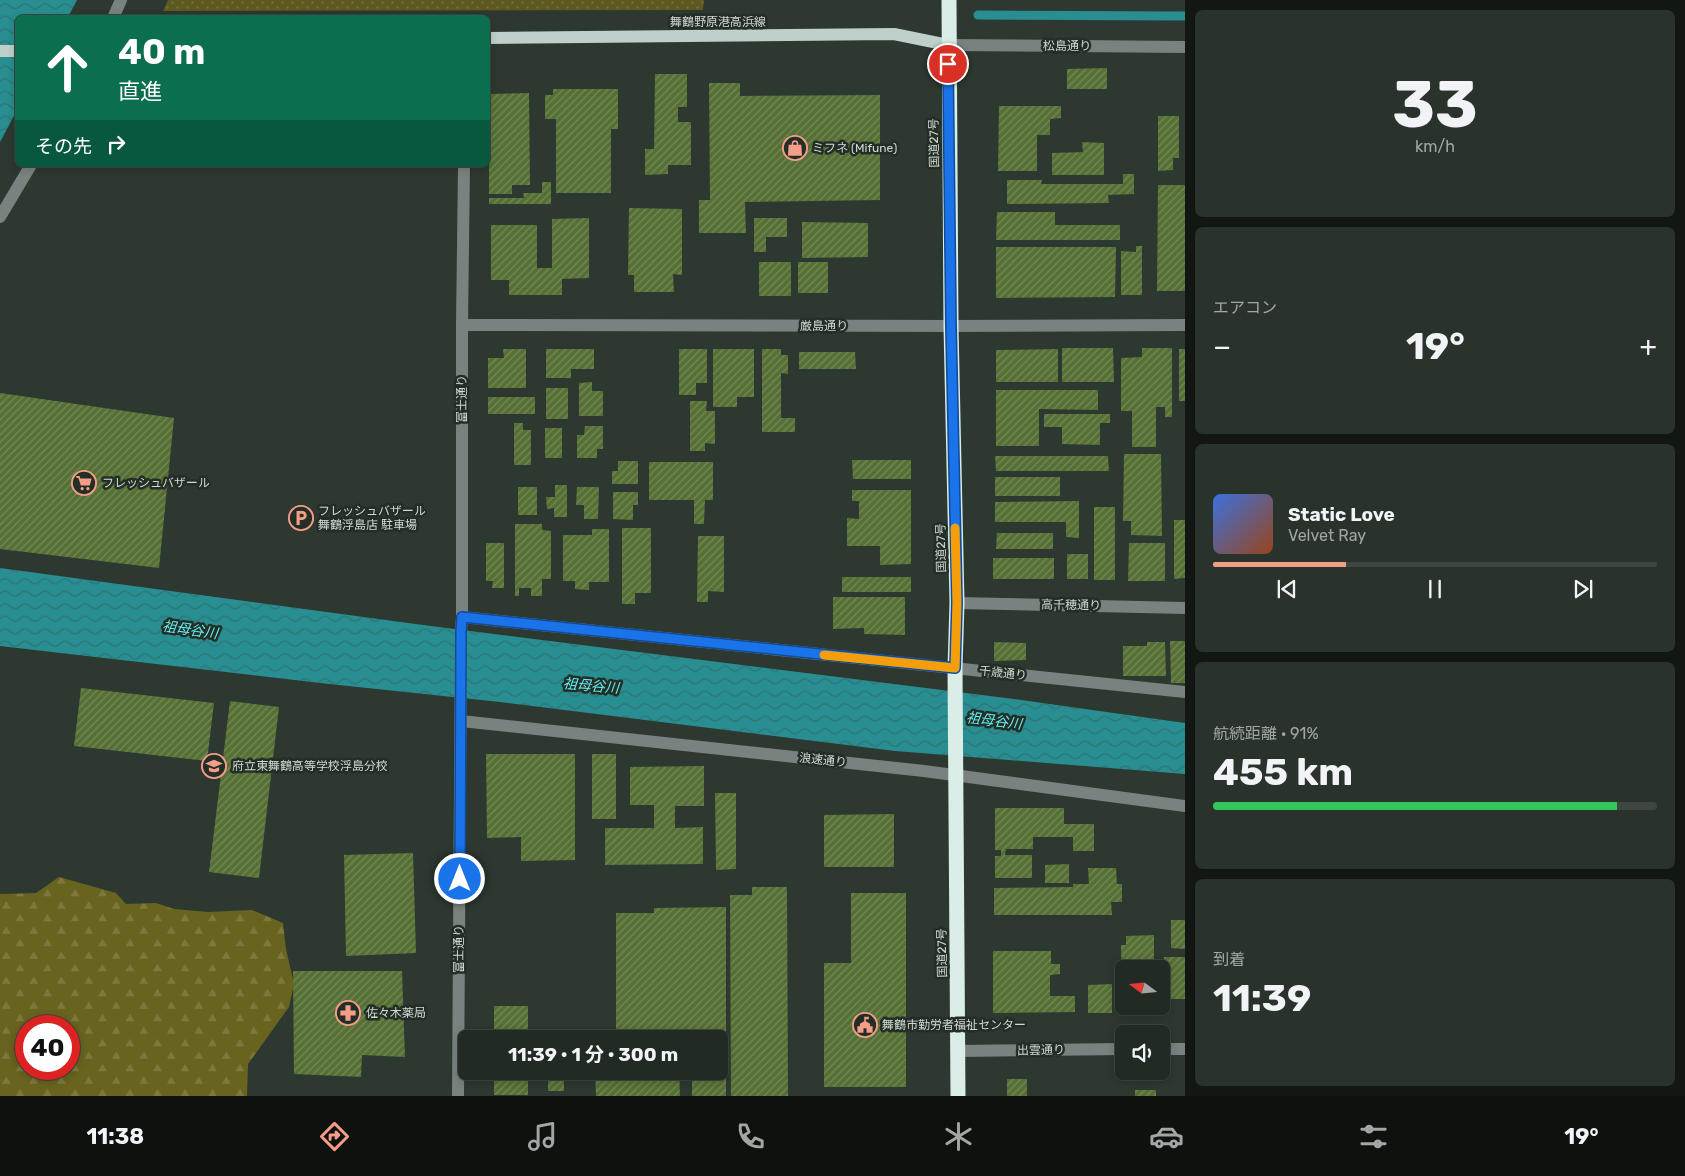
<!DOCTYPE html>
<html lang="ja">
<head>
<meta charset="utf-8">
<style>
  :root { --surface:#222a24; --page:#2a322c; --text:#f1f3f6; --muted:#a2a7a6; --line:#3f4641; --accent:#f49e87 }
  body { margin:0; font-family:Rubik,"Noto Sans JP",sans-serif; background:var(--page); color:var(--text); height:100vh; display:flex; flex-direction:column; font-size:19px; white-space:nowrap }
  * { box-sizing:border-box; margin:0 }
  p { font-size:16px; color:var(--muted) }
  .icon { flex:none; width:28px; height:28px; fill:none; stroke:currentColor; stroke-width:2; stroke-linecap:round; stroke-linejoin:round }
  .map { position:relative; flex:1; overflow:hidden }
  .sheet { display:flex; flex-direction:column; gap:10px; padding:10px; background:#131714; width:500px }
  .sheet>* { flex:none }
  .guide { position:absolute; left:15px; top:15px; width:475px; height:152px; border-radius:8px; box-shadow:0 2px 8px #0003,0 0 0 1px var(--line); background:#0b6e4f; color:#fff; overflow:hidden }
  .needle { width:32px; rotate:286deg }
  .buttons { position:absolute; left:1115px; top:960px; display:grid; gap:10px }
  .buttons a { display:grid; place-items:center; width:55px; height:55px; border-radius:8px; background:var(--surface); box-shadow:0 2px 8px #0003,0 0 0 1px var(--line); font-size:25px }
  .speed { position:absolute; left:15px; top:1015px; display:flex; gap:10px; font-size:25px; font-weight:700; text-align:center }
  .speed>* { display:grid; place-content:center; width:65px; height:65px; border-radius:50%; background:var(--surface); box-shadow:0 2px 8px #0003,0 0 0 1px var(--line); line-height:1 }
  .speed .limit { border:8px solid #d22; background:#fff; color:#111 }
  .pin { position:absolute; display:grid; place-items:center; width:42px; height:42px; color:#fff; margin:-21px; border:2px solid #fff; border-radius:50%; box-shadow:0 1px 5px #0007 }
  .me { position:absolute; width:55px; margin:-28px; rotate:0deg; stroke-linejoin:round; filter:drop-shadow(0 0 4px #0008) }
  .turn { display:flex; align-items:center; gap:18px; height:105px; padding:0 20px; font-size:22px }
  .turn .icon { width:65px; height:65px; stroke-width:2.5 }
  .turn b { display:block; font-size:35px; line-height:42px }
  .then { display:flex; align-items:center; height:48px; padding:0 20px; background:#0003; gap:10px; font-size:19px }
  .big { font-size:38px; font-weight:700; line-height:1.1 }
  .sheet .tile { flex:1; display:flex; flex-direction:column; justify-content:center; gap:8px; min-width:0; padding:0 18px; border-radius:8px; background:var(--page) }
  .sheet .dial { align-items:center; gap:0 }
  .dial b { font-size:65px; line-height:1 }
  .song { display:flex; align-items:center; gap:15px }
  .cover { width:60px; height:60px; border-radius:8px; background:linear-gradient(135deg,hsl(220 70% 55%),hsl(20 70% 35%)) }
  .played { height:5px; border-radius:2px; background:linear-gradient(90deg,var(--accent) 30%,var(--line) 30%) }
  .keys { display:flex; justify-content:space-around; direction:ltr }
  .heat { display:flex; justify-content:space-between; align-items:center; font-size:28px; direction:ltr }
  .charge { height:8px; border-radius:4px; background:linear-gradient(90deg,#34c759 91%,var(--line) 0) }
  .trip { position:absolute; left:458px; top:1030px; width:270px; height:50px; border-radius:8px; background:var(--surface); box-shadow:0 2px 8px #0003,0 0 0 1px var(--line); font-weight:700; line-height:50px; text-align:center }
  .tabs { display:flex; height:80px; justify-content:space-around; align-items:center; background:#0e110e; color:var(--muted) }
  .tabs .icon { width:35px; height:35px }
  .tabs .current { color:var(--accent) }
  .tabs b { font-size:22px; color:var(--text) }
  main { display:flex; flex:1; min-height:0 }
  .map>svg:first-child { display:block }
  .forest { fill:url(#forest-firs); fill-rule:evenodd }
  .park { fill:url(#park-dots) }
  .water { fill:url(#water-waves) }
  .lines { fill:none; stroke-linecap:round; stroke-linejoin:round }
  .stream { stroke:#288e91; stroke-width:9 }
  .building { fill:url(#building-hatch) }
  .minor { stroke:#7a8280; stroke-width:12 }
  .major { stroke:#bfcfca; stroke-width:12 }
  .highway { stroke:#daede7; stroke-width:15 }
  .route-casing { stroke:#114b97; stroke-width:12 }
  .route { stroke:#1a73e8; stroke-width:9 }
  .slow { stroke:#f59e0b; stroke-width:9 }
  .labels { text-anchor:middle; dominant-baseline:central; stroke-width:5; stroke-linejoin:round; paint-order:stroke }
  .street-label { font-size:12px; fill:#d1d8d2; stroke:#232e26 }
  .poi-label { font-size:12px; fill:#d1d8d2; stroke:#232e26; text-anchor:start }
  .water-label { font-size:14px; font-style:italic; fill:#63eef3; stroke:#232e26 }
</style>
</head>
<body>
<main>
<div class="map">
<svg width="1185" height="1096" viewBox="0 0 1185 1096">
  <defs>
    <pattern id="forest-firs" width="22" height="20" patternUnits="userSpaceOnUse" patternTransform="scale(1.25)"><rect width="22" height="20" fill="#68631e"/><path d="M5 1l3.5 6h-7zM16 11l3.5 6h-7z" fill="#7d793e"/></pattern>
    <pattern id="park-dots" width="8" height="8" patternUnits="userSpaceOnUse" patternTransform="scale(1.25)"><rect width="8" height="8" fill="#5e5a1f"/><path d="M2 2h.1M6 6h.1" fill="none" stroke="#74713f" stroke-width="1.8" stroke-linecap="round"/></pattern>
    <pattern id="water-waves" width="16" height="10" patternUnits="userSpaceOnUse" patternTransform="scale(1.25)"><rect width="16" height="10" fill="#288e91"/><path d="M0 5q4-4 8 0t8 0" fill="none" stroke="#307374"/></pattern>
    <pattern id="building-hatch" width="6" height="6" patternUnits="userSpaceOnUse" patternTransform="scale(1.25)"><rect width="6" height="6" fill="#556f34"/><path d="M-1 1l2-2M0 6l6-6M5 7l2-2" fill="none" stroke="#74895a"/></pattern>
  </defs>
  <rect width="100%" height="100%" fill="#2d3830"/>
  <path class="forest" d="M59,877l57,16 10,11 30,-1 18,6 34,3 44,-2 31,13 3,26 8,35 -5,23 -41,57 -1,32h-247v-202l36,-1zM26,1026h43v43h-43z"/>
  <path class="park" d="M168,0h536l-1,10 -540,1z"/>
  <path class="water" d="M0,0h77l-9,17 -50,1 -1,92 -17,32z
    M0,568l423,57 598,75 164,23v51l-290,-23 -395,-49 -180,-19 -320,-37z"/>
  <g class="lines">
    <path class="stream" d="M978,15l207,1"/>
  </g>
  <path class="building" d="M1107,68v21h-40v-20z
    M655,74h32v33h-9v15h13v43h-23v9l-23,1v-26h9z
    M709,83h31v13l140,-1v105l-135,2 1,31h-47v-33h11z
    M553,89h65v40h-7v64h-55v-74h-11v-24h8z
    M529,93l1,92h-18v9h-23v-100z
    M999,106h62v12l-11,1v16h-13v36h-39z
    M1158,116h21v42h-6v12l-15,1z
    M1082,142l22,1v32h-52v-22l31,-1z
    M1123,174h11v20l-26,1 1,8 -102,1v-24h35l-1,4h82z
    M542,182h9v22h-62v-6h35l-1,-5h19z
    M1158,185h27v106h-28z
    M629,208l53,1v66l-9,-1 1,18h-40v-17h-6z
    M997,212h58v13h65v15h-124z
    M589,218v60l-27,1v16h-53v-15h-18v-55h46v43h15v-49z
    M754,218h33v19h-21v15h-12z
    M802,222l66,1v34l-66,1z
    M1136,246h6v49h-21v-44l15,1z
    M996,247h120l-1,50 -119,1z
    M759,262h32v34h-32z
    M798,262h30v31h-30z
    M1062,348h51l1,34h-52z
    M1142,348h30v69h-7v-10h-9v40h-24v-36h-11v-53l21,-1z
    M503,349h23v39h-38v-30h16z
    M546,349h48v20h-23v9h-25z
    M679,349h28v34h-11v12h-17z
    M713,349h41v48h-17v10h-24z
    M762,349h19v6h7v19l-7,-1v45h14v14h-33z
    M1058,349v33h-62v-32z
    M1179,349h6v52h-6z
    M799,352h56l1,17h-57z
    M592,382v9h11v25h-24v-33z
    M546,388h22v31h-22z
    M996,390h102v20l-59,-1v37h-43z
    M0,393l174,25 -15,150 -159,-19z
    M488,397h47v17h-47z
    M690,401h17l-1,10h9v33l-10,-1v8h-15z
    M1044,414h66v9h-10v22l-38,-1v-17h-18z
    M514,423h9v7h8v35h-17z
    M585,426h18v23h-6v9h-20v-23h7z
    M545,428h17v30h-17z
    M1124,454h37l1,82 -31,-1v-14h-8z
    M995,456h113l1,15h-113z
    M852,460h59v19h-58z
    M618,461h20v23h-26v-13h6z
    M649,462h64v38h-8l-1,24h-10v-24h-45z
    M995,477h65v19h-65z
    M555,485h12v32h-13v-9l-7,1 -1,-12h9z
    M518,487h19v28h-19z
    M577,487h22l-1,32h-14v-14h-8z
    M852,490h59v74l-31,1v-19h-33v-28l12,1v-18h-7z
    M613,492h25v13h-5v15l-20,-1z
    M1079,501v37l-13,-1v-15h-71v-20z
    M1094,507h21v73h-21z
    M1174,520h11v58l-11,1z
    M515,524h27v6l9,1v48h-9v17h-11v-8h-12v8h-4z
    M622,528h29v65h-16v11h-13z
    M592,529h17v53h-20v8l-14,-1v-8h-12v-46h29z
    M997,533h56v16h-57z
    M698,536h26v56l-16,-1v11h-11z
    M486,543h18v45h-12l1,-7h-7z
    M1129,543h36v38h-37z
    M1067,554h21v25h-21z
    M993,558h61v21h-61z
    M842,577h69v15h-69z
    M833,597h72v38l-41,-1v-6l-31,1z
    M1170,641h15v42h-14z
    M994,642l32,1v17l-32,1z
    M1147,642h18l1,34h-43v-30h24z
    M81,688l133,15 -7,58 -133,-15z
    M230,701l49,6 -20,171 -50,-6z
    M486,754h89v106l-54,1v-24l-34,1z
    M592,754h24v65h-24z
    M704,766v40h-29v22l28,-1v37l-98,1v-37h49v-23h-24v-38z
    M715,793h21v76l-20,1z
    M995,808h69v16h30v27h-21v-14h-40v12h-27l-1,6h27v23h-37v-22h6v-6h-6z
    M894,814v53h-70v-52z
    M413,853l3,100 -70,3 -2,-101z
    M1069,864v19h-24v-18z
    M1088,868h28l1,16h5v18h-11l1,13h-118v-27l79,-1v-3h16z
    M752,887h35l1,209h-57l-1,-201h22z
    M851,893h55v194h-82v-124h27z
    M726,907v189h-34v-25h27v-32h-103v-126h38v-5z
    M1171,920h14v29l-14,-1z
    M1154,935v34h-30v30h-2l-1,-54h5v-9z
    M993,951h58v13h9v10l-10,1v21h25v16l-82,1z
    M1164,957h21v42h-21z
    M293,971h109l3,86 -43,-2 -1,22 -67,-3z
    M1112,984v29h-24v-28z
    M494,1006h34v33h-34z
    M564,1029v10h-16v-9z
    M494,1071h34v24h-34z
    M548,1071h16v20h-16z
    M595,1071h84l1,25h-84z
    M1007,1079h20v17h-20z
    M1135,1090h21v6h-21z"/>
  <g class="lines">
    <path class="minor" d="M113,18l8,-18
      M948,45l237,2
      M0,217l31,-52
      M462,325l489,1 234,-1
      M957,603l228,5
      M462,617l723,75
      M461,721l463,50 261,35
      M1161,1049h24
      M958,1051l166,-2
      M458,1096l3,-464 1,-15v-292l2,-160"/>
    <path class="major" d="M488,38l406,-4 54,11
      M0,51h18"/>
    <path class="highway" d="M949,0l2,326 6,277 -2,65 3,428"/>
  </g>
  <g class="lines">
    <defs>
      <path id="route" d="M460,879l1,-247 1,-15 493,51 2,-65 -6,-277 -3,-262"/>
    </defs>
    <use href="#route" class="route-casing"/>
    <use href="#route" class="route"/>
    <path class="slow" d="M824,655l131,13 2,-65 -2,-75"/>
  </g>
  <defs>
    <symbol id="shop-ring" viewBox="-11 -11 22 22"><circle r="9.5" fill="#232e26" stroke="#f49e87" stroke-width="1.5"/><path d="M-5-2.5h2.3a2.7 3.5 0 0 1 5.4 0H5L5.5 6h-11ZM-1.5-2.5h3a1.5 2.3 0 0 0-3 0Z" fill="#f49e87"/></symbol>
    <symbol id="supermarket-ring" viewBox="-11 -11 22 22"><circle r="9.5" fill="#232e26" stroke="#f49e87" stroke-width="1.5"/><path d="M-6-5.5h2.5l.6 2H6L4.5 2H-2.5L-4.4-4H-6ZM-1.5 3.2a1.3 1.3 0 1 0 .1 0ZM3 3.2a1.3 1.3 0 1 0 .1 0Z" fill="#f49e87"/></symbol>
    <symbol id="parking-ring" viewBox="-11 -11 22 22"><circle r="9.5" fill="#232e26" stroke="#f49e87" stroke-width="1.5"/><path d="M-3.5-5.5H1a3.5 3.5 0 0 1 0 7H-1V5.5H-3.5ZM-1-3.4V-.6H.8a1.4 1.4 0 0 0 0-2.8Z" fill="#f49e87"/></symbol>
    <symbol id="school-ring" viewBox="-11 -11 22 22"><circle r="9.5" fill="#232e26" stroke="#f49e87" stroke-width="1.5"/><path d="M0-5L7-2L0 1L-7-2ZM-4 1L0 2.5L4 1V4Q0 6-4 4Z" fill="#f49e87"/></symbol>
    <symbol id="pharmacy-ring" viewBox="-11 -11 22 22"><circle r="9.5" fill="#232e26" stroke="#f49e87" stroke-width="1.5"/><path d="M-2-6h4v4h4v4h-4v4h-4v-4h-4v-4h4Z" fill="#f49e87"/></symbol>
    <symbol id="civic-ring" viewBox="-11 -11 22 22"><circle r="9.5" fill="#232e26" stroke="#f49e87" stroke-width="1.5"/><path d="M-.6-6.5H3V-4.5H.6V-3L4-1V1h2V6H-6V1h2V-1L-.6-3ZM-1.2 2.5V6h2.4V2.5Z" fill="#f49e87"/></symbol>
  </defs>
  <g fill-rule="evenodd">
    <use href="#shop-ring" x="781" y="134" width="28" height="28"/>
    <use href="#supermarket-ring" x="70" y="469" width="28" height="28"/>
    <use href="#parking-ring" x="287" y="504" width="28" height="28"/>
    <use href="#school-ring" x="200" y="752" width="28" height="28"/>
    <use href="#pharmacy-ring" x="334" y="999" width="28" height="28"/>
    <use href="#civic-ring" x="851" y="1011" width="28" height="28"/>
  </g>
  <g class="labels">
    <g class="street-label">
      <text x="718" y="22">舞鶴野原港高浜線</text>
      <text x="1067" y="46">松島通り</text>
      <text transform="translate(934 143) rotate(-91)">国道27号</text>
      <text x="824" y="326">厳島通り</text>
      <text transform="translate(462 399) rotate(-90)">富士通り</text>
      <text transform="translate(941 548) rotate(-91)">国道27号</text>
      <text transform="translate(1071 605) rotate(1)">高千穂通り</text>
      <text transform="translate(1003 673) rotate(6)">千歳通り</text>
      <text transform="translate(823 760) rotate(6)">浪速通り</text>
      <text transform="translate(459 949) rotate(-90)">富士通り</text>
      <text transform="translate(942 953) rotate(-91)">国道27号</text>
      <text transform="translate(1041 1050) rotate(-1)">出雲通り</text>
    </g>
    <g class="poi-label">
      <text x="812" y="148">ミフネ (Mifune)</text>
      <text x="102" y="483">フレッシュバザール</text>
      <text x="318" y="511">フレッシュバザール<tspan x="318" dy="14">舞鶴浮島店 駐車場</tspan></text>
      <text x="232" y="766">府立東舞鶴高等学校浮島分校</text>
      <text x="366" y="1013">佐々木薬局</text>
      <text x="882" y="1025">舞鶴市勤労者福祉センター</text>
    </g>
    <g class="water-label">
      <text transform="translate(190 630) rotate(8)">祖母谷川</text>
      <text transform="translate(591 686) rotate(5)">祖母谷川</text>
      <text transform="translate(994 721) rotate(7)">祖母谷川</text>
    </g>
  </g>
</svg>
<div class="buttons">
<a><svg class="needle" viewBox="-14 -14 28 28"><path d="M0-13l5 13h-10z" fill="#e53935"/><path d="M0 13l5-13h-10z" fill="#a2a7a6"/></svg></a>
<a><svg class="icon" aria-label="sound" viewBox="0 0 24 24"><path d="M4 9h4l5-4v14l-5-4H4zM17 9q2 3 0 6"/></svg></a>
</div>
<div class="speed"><div class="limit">40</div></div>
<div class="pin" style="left:948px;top:64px;background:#d93025"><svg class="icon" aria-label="arrive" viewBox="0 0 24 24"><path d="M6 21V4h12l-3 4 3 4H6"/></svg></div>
<svg class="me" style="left:460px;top:879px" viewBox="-20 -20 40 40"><circle r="17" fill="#1a73e8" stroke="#fff" stroke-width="3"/><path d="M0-11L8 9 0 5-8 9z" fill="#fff"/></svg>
<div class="trip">11:39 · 1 分 · 300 m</div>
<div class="guide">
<div class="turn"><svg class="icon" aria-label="ahead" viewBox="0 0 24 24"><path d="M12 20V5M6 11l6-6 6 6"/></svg><div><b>40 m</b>直進</div></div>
<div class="then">その先<svg class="icon" aria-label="right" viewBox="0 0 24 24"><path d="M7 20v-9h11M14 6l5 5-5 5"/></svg></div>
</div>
</div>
<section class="sheet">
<div class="tile dial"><b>33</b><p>km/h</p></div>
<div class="tile"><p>エアコン</p>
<div class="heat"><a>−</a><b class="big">19°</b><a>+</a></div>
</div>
<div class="tile">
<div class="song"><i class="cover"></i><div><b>Static Love</b><p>Velvet Ray</p></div></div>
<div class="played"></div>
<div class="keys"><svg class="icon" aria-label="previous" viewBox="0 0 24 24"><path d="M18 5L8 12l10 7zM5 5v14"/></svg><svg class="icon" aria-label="pause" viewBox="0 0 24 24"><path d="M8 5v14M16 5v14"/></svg><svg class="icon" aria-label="next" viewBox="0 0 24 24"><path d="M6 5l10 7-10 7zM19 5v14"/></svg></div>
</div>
<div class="tile"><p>航続距離 · 91%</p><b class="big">455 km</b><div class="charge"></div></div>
<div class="tile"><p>到着</p><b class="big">11:39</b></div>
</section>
</main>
<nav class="tabs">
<b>11:38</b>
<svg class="icon current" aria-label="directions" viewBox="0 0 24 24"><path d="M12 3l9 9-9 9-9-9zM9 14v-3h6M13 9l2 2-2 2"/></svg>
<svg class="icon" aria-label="music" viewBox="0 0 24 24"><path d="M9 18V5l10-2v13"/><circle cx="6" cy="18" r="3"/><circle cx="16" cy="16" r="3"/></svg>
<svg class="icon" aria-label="phone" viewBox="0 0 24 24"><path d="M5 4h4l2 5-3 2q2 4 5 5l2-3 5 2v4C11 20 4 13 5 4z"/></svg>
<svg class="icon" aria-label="climate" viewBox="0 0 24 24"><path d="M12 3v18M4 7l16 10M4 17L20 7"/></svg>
<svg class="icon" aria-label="car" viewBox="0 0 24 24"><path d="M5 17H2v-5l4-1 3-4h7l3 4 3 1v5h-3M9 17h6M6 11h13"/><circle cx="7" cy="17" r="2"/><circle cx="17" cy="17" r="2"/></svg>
<svg class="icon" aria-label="filters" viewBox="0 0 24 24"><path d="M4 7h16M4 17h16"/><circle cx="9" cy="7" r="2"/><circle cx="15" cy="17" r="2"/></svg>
<b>19°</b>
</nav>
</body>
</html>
